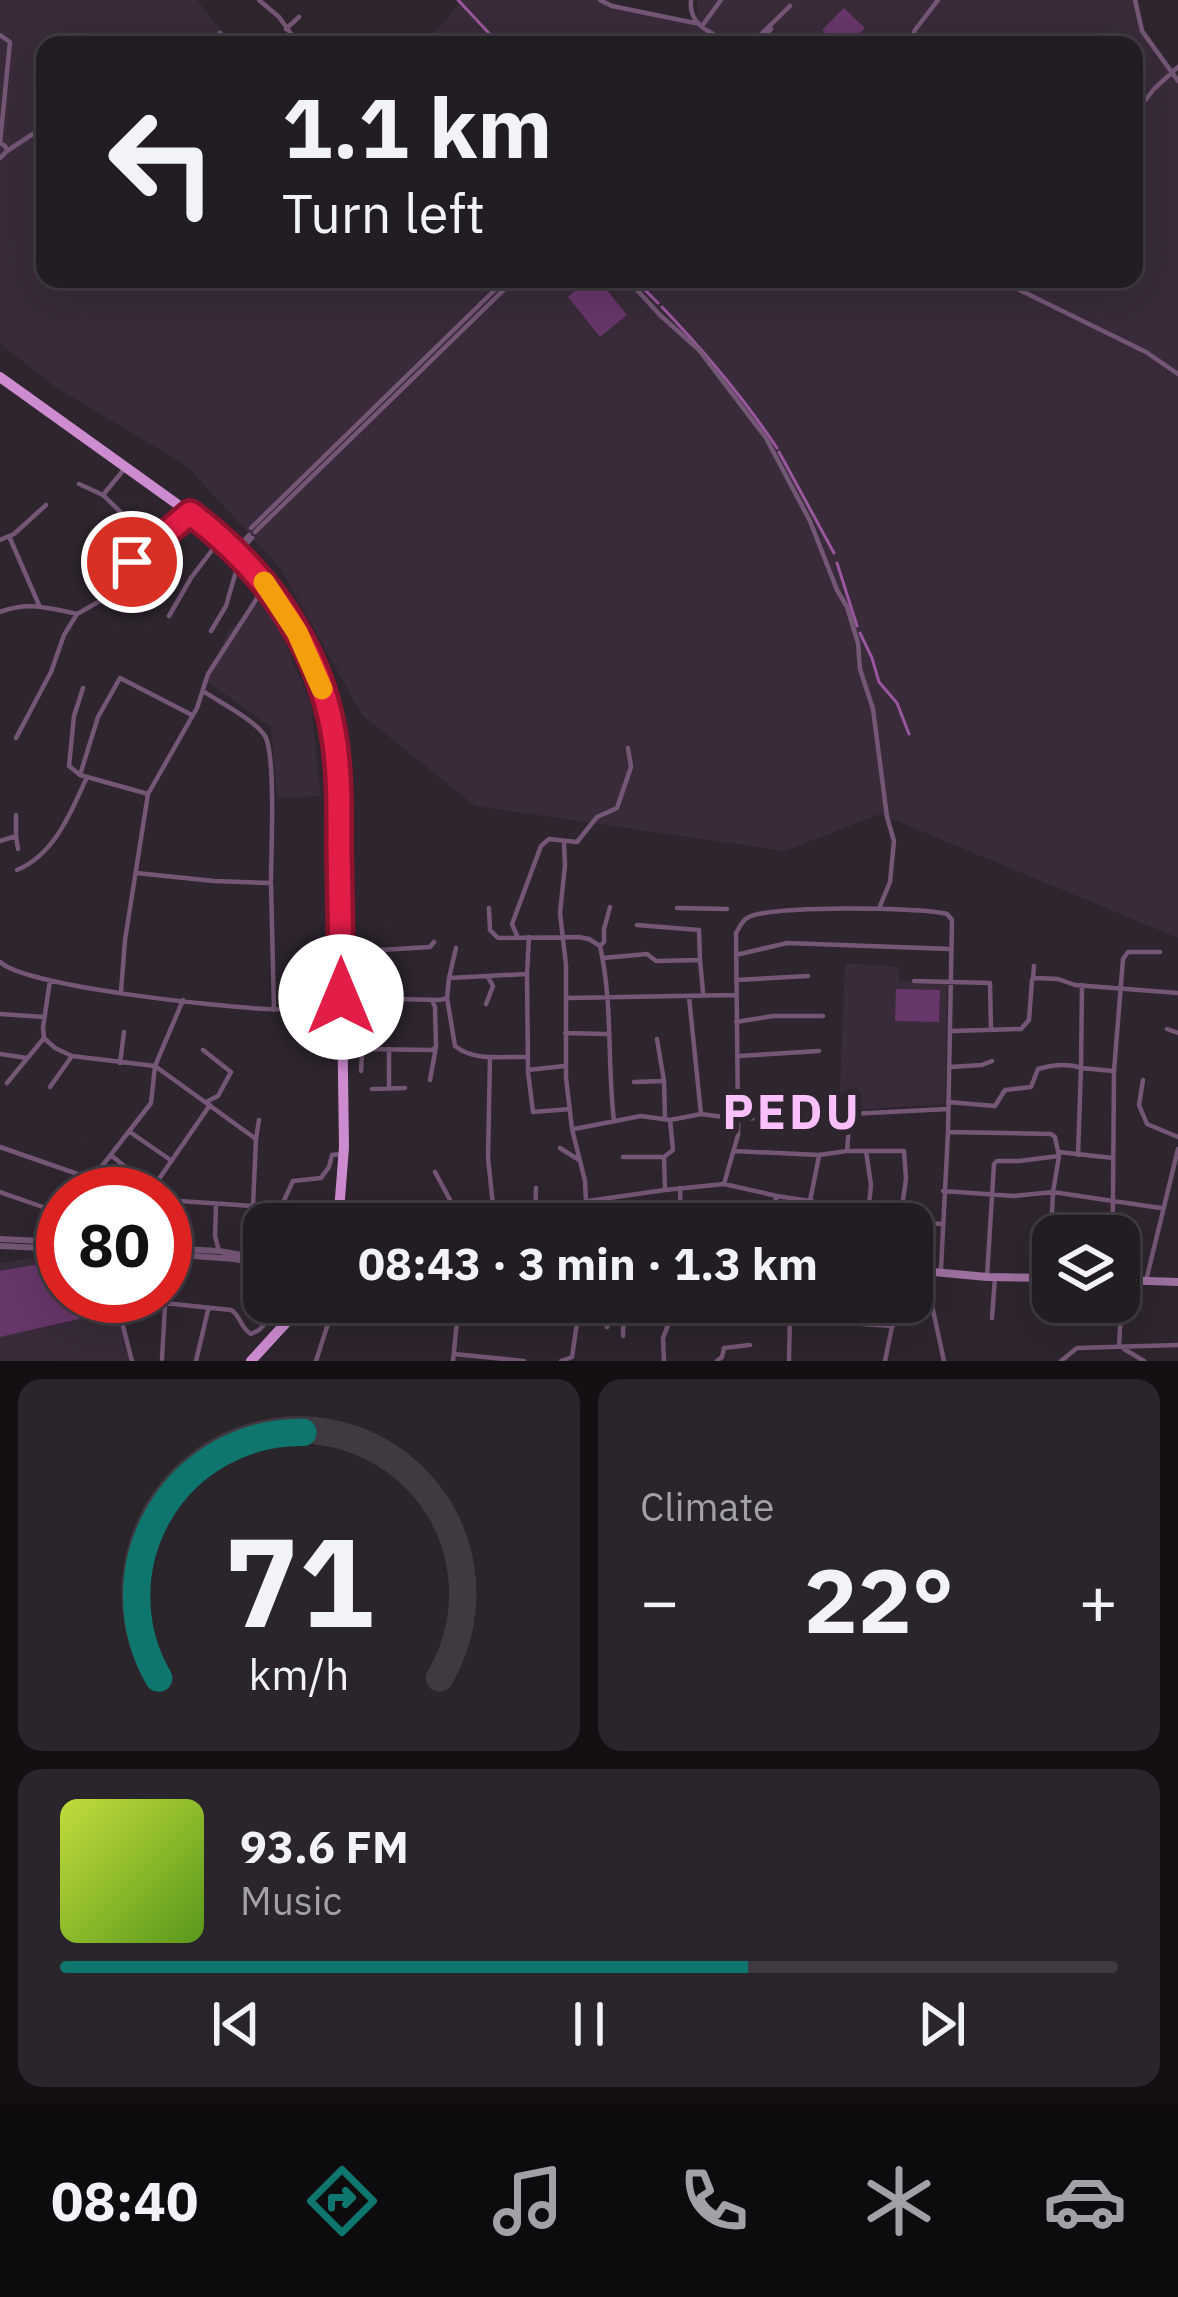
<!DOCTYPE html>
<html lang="en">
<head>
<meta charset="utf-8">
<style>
  :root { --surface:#221c23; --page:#2a252b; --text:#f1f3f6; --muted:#a2a1a6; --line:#3f3a41; --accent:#0f766e }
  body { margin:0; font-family:"IBM Plex Sans",sans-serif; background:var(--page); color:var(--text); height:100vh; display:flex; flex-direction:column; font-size:45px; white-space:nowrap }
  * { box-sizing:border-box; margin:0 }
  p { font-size:39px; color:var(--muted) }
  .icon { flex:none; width:66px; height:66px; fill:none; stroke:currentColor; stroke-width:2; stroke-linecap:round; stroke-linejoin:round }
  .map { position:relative; height:1361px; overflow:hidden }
  .panel { display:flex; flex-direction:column; gap:18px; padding:18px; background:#130f13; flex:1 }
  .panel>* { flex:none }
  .top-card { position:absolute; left:36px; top:36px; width:1107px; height:252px; border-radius:24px; box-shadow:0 12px 48px #0002,0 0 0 3px var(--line); background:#221c23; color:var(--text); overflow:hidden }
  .fabs { position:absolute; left:1032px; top:1215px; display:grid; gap:24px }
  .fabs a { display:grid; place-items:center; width:108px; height:108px; border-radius:24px; background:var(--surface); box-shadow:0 12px 48px #0002,0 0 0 3px var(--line); font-size:60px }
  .speed { position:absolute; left:36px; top:1167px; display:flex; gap:24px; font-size:60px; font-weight:700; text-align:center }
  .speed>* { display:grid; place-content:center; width:156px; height:156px; border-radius:50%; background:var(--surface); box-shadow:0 12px 48px #0002,0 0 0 3px var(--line); line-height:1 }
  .speed .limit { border:18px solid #d22; background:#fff; color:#111 }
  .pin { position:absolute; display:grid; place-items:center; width:102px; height:102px; color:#fff; margin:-51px; border:6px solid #fff; border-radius:50%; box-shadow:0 3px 12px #0007 }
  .me { position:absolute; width:132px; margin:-66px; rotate:0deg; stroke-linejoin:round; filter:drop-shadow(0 0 9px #0008) }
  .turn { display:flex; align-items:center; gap:42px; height:252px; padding:0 48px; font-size:54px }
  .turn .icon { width:156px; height:156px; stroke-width:2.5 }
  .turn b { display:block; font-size:84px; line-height:102px }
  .big { font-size:90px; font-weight:700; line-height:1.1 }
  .panel .card { flex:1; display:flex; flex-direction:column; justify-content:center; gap:18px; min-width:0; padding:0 42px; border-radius:24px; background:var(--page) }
  .panel .dial { align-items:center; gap:0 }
  .dial svg { height:312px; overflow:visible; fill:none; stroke:var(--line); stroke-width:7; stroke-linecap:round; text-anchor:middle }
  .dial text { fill:var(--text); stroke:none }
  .song { display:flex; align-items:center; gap:36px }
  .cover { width:144px; height:144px; border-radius:18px; background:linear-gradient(135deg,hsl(70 70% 55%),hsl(90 70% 35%)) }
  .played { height:12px; border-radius:6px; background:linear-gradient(90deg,var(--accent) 65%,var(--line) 65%) }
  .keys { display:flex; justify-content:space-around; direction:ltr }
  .heat { display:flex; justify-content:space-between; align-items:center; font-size:66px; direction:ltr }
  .panel .tiles { flex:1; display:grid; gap:18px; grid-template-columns:1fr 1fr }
  .card:last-child { grid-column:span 2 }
  .trip { position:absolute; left:243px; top:1203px; width:690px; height:120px; border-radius:24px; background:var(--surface); box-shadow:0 12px 48px #0002,0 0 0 3px var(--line); font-weight:700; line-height:120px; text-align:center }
  .dock { display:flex; height:192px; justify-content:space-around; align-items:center; background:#0e0b0e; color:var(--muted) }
  .dock .icon { width:84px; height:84px }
  .dock .active { color:var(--accent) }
  .dock b { font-size:54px; color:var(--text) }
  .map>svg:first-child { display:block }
  .built { fill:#392b3a }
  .green { fill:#67366a }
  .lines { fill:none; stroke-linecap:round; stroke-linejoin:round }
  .stream { stroke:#99579d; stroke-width:3 }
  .minor { stroke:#745775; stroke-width:4.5 }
  .tertiary { stroke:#745775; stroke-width:6 }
  .secondary { stroke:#9e71a0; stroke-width:8 }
  .trunk { stroke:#ce8cd0; stroke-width:10 }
  .route-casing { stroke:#92132f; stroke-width:30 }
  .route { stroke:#e11d48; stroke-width:21 }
  .slow { stroke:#f59e0b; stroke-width:21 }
  .labels { text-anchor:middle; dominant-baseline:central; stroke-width:12; stroke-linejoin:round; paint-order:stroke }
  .district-label { font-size:48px; font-weight:bold; letter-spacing:3px; fill:#fac0fb; stroke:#2e252f }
</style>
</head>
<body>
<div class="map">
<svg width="1178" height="1361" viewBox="0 0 1178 1361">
  <rect width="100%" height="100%" fill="#2e252f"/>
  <path class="built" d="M0,0h197l36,45h-188v234h1089v-234h-712l38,-41 -3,-4h144l7,6 84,16 5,-9v-13h441l7,30 33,44v864l-298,-124 -95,37 -310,-45 -113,-91 -81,-146 -94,-103 -133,-80 -54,-43z
    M265,596l46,108 10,92 -44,2 -6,-71 -66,-47 23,-48z
    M845,963l54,4v14l48,3 -2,117 -4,3 -102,7z
    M48,1256l15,5v35h19l3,20 31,-1 11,29 3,17h-130v-98z"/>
  <path class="green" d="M844,8l21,20 -16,17h-12l-15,-15z
    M590,279h8l29,36 -27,22 -32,-40z
    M896,989l44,1 -1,32 -44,-1z
    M63,1260v36h16l4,22 -83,19v-66z"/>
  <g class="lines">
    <path class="stream" d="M458,0l42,45
      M634,279l24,24
      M662,307c43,45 81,90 115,141
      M779,452l55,101
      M837,563l20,63
      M860,633l12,25 7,24 18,21 12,31"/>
    <path class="minor" d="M259,0l20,17 20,28
      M600,0l12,6 83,17
      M691,0c-3,27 22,33 43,45
      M1135,0l7,31 36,50
      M702,26l19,-26
      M286,29l13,-12
      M220,33l15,12
      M0,35l10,7 -10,101
      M311,45l12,-5 5,5
      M750,45l40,-39
      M757,45l14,-16
      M910,45l5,-15 23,-30
      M1134,115l20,-26 24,-22
      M0,143l5,3 2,5 -7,7
      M7,151l38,-25
      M627,279l33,36 39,35 67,88 44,83 27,69 10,17 11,36 2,26 13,40 14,108 7,24 -4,41 -10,24
      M997,279l149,73 32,22
      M79,484l24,11 23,-28
      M103,495l32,31
      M251,528l255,-249
      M255,532l260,-253
      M9,536l30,69
      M0,540l14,-6 32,-29
      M237,548l12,-13
      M238,553l14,-15
      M0,612c27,-11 51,-4 77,2l30,-17 36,-47 44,-34
      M169,616l22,-38 28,-37
      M211,631l15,-25 13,-45
      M83,688l-9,28 -5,50 11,9 68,19
      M203,691c16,11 52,29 62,45 11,19 6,117 6,144
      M16,738l35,-66 13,-37 13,-21
      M80,775l18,-58 22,-39 72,37
      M16,815v21
      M0,841l16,-5 2,13
      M564,843l1,22 -5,48 6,52v113l6,51 13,52 1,21
      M17,870c38,-16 54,-58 70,-93
      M136,873l78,8 57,2 3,127
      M489,908l1,22 8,8 81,-1 10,2 11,7c13,57 7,116 14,175
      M677,908l50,1
      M637,925l62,5 1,30
      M529,937l-2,37 1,96 36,-4
      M518,938l-6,-14 29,-78 8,-7 28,3 20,-25 20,-9 14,-41 -3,-19
      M600,946l4,-4v-13l6,-22
      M1160,952h-32l-5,7 -9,112 -1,122v8l48,7
      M736,955l51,-12 163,6
      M603,958l44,-4 9,7 44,-1 3,32
      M0,962c28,25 221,45 267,47 24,1 50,-1 75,-3
      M449,978l7,-30
      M1033,978l1,-12
      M50,980l-7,48 1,10 11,10 17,8 83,10 101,73 -3,67 27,3 -4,15
      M736,980l72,-4
      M914,981l76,2 1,47
      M1082,985l-1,83 32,3
      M121,992l4,-52 23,-146 49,-86 11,-34 55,-85
      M689,997l12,117
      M347,998l93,2 7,-2 2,-20 78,-4
      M358,998l7,-25 15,-23 50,-3 4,-5
      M447,998l8,48c20,16 47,10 72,11
      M567,998l168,-3
      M486,1004l7,-18 -5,-9
      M0,1014l44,3
      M736,1022l37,-6h50
      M1167,1029l11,4
      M952,1031l69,-2 8,-9 3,-40 3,-2 23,1 17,6 103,8
      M565,1033l42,1
      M657,1039l7,42
      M203,1050l28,22 -13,24 -12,6
      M0,1054l27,4
      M738,1056l81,-5
      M490,1057l-2,101 7,66
      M120,1063l4,-31
      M950,1067l32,-2 10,-4
      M361,1071l1,-18 2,-4 68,1 4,-3 -1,-40 -3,-7
      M528,1072l5,40 37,-3
      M430,1080l6,-33
      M1143,1080l-4,25 8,19 31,13
      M634,1082l30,-1 1,36
      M7,1083l37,-45
      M50,1087l22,-31
      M389,1088v-39
      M372,1089l33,-1
      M948,1102l47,4 10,-16 26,-3 7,-18c14,-4 29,-6 43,-1l-3,87
      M850,1114l-112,5 -2,-186c4,-6 5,-11 11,-15 23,-13 171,-11 200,-4l5,6 -4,212 -7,137
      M574,1129l67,-13 29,4 31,-6 37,5v16l-14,49
      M130,1132l42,29
      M256,1139l3,-19
      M0,1147l92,32
      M560,1148l19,12
      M734,1151l85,4 28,-4 3,-37 98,-5
      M849,1151h55l2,28 -6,42
      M866,1151l5,34 -3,29
      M1059,1152l54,6
      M112,1156l40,33
      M819,1156l-9,45 90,20 42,3
      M623,1157h41l1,33 59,-6 53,12 -9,28
      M664,1157l9,-7 -3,-30
      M435,1172l28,52
      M680,1188l1,36
      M943,1191l71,5 39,-4 6,-36 -4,-19 -4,-3 -103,-2
      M0,1192l63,22
      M88,1194l4,-15 59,-76 4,-37 28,-66
      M128,1194l1,-24
      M155,1194l-3,-5 58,-84
      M777,1196l33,5 -5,23
      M165,1200l88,6
      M216,1205l-1,31 4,15
      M328,1224l-48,-15 13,-28 28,-3 8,-11 3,-12 9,-1
      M535,1224l1,-36
      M577,1224v-17
      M589,1224l-4,-18 3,-5 77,-11
      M1075,1232l30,4
      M925,1273l19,88
      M1053,1276l-3,-22 3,-62 60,9 -1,35
      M987,1277l7,-113 3,-3h22l40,-5
      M1146,1281l32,-132
      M97,1296l134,14c9,4 9,18 20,24l8,-4 13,-14
      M116,1299l16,62
      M332,1307l18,-5
      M760,1315l30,-4
      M992,1318l3,-41
      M862,1324l31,2
      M607,1327l4,-12 13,-7
      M623,1336l1,-34
      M1119,1346l4,-66
      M1124,1349l20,12
      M454,1354l70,7
      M162,1359l3,-54
      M196,1361l12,-51
      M316,1361l19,-59
      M453,1361l6,-59
      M561,1361l11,-4 8,-55
      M664,1361l-1,-23 14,-36
      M717,1361l5,-4 2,-9 26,-3
      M789,1361l1,-50 3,-9
      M885,1361l12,-59
      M1061,1361l16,-13 101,-3"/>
    <path class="tertiary" d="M0,1239l63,3
      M0,1246l63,3
      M165,1248l54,3 45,8
      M165,1254l70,5 29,6"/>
    <path class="secondary" d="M696,1224h19
      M912,1270l75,7 66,1
      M1119,1280l59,2"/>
    <path class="trunk" d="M0,377l184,132 43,34 22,22 29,36 35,65 20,65 6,61 5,355 -6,77
      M251,1361l54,-59"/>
  </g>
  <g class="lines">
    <defs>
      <path id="route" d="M132,562l58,-49c72,54 127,128 143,218 7,39 6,79 6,119 1,49 2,98 2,147"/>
    </defs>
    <use href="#route" class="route-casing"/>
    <use href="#route" class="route"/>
    <path class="slow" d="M264,582l33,50 25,57"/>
  </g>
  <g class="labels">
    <g class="district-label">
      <text x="792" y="1111">PEDU</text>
    </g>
  </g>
</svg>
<div class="fabs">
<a><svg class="icon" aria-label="layers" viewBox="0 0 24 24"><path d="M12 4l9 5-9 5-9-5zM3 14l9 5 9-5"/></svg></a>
</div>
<div class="speed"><div class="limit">80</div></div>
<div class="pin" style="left:132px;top:562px;background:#d93025"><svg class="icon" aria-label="arrive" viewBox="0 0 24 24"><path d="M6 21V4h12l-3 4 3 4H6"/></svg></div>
<svg class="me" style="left:341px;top:997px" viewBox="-20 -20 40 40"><circle r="19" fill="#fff"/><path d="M0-13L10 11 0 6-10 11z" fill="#e11d48"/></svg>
<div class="trip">08:43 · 3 min · 1.3 km</div>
<div class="top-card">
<div class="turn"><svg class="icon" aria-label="left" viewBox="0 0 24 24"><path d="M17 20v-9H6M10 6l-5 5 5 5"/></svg><div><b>1.1 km</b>Turn left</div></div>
</div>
</div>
<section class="panel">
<div class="tiles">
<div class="card dial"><svg viewBox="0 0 100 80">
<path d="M14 69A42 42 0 1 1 86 69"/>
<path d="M14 69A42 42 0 0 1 51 6" stroke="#0f766e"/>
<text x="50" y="56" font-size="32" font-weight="700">71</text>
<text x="50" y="72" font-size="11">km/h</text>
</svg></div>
<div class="card"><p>Climate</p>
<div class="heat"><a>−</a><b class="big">22°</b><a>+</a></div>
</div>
<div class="card">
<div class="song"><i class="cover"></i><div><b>93.6 FM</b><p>Music</p></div></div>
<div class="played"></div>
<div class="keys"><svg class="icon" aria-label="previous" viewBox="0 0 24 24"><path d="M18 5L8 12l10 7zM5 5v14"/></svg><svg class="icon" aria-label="pause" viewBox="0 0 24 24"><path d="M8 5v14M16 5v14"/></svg><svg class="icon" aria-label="next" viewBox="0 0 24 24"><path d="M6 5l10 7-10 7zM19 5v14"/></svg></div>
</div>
</div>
</section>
<nav class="dock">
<b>08:40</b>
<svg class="icon active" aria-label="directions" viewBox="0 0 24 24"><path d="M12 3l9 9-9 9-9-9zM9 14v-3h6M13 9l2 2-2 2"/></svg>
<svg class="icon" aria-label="music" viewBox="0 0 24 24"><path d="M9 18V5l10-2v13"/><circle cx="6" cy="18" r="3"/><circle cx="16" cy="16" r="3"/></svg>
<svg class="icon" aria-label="phone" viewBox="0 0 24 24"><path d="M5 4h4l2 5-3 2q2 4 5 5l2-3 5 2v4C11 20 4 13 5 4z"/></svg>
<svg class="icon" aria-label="climate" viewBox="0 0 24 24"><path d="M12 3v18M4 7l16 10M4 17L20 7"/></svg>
<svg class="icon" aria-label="car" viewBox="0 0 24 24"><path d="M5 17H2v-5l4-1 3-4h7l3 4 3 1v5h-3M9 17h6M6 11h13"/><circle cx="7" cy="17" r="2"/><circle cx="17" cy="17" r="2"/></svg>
</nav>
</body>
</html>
